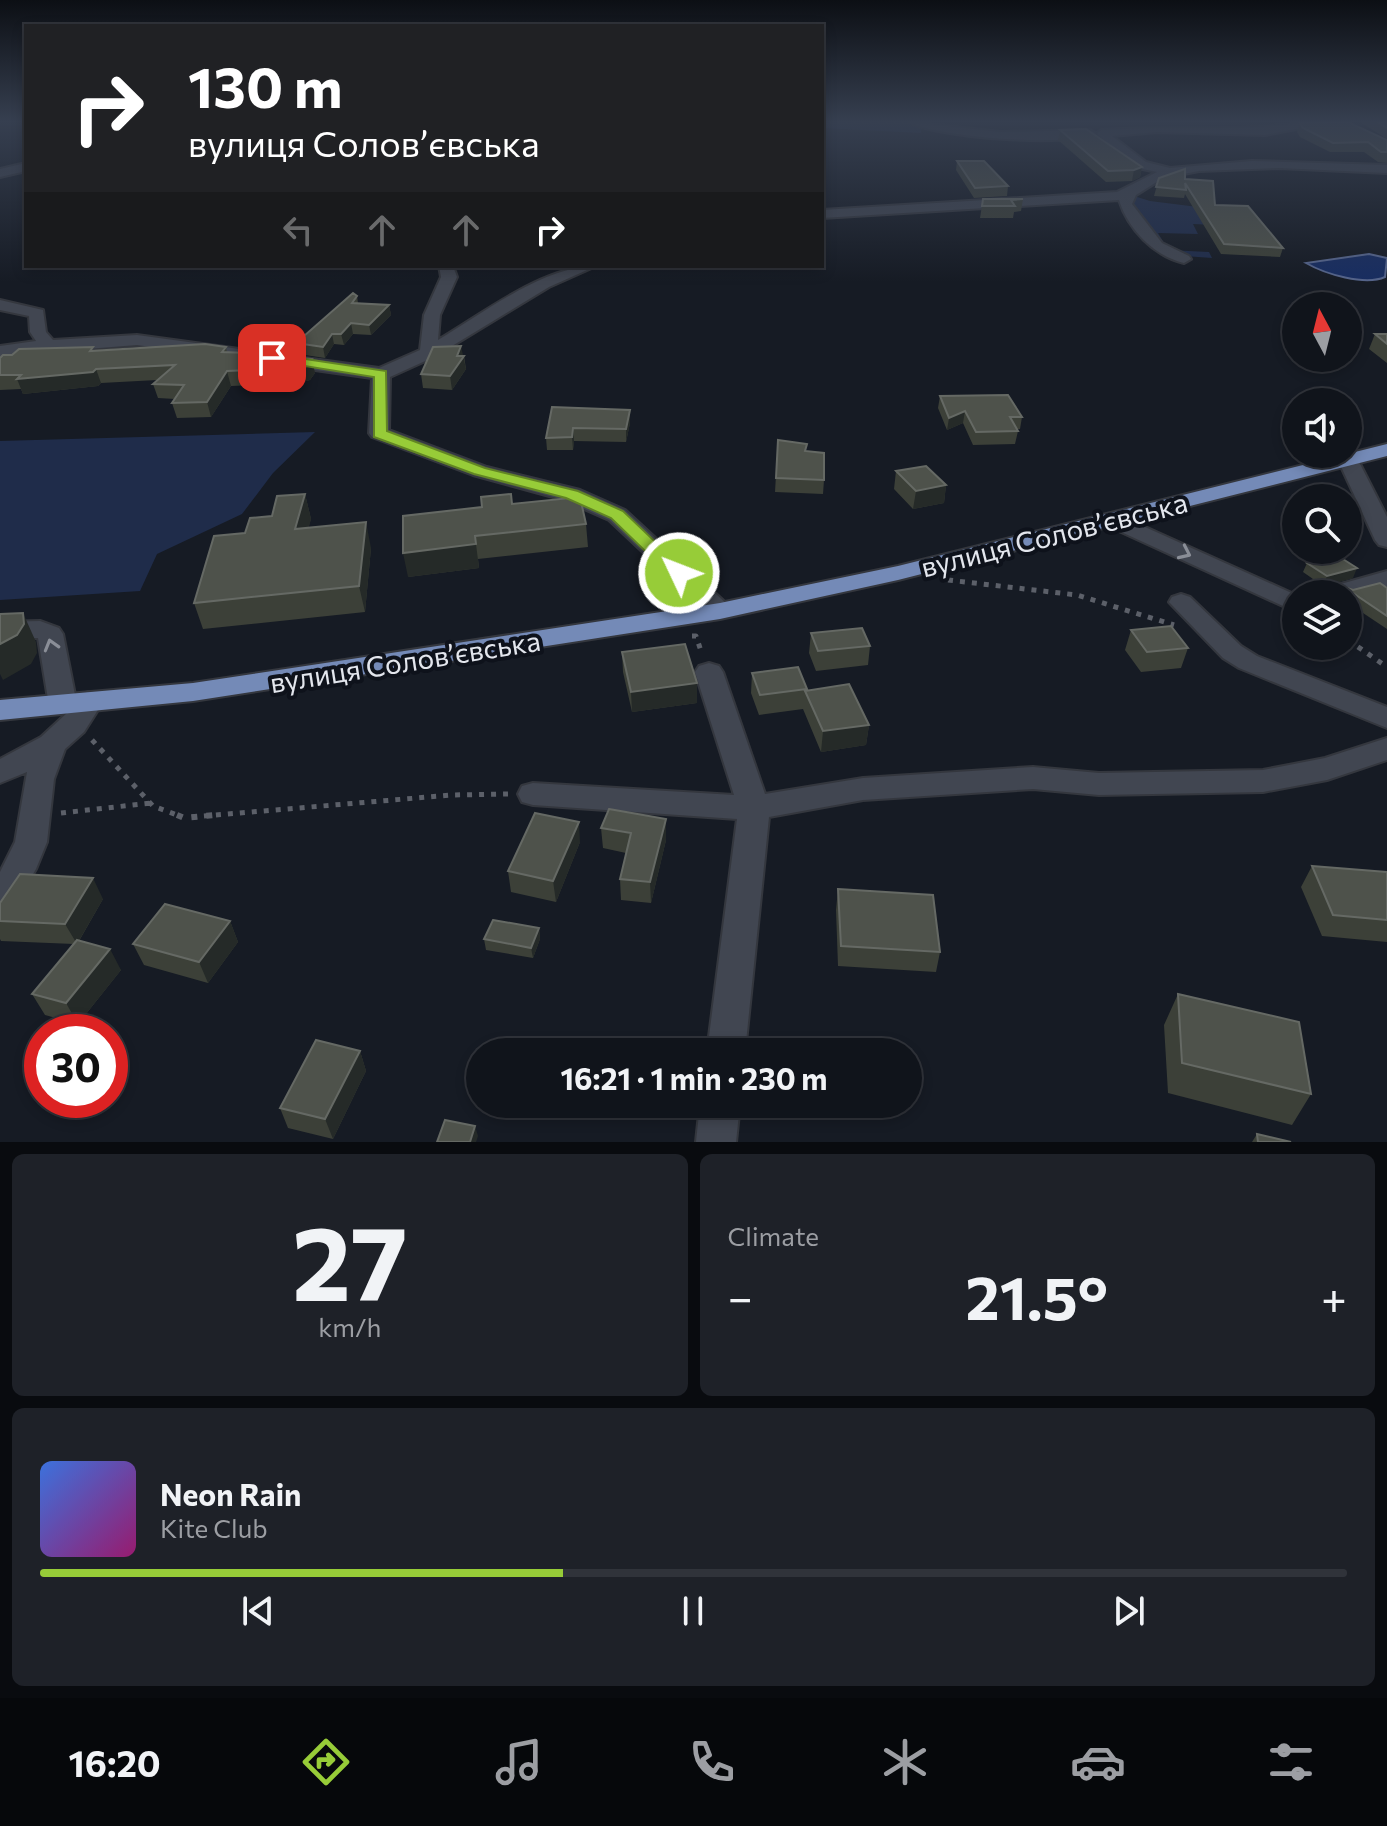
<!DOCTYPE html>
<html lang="en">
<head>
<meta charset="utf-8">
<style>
  :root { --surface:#10141b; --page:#1e2128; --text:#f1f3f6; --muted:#9c9ea3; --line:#30333a; --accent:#97cc38 }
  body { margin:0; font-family:Commissioner,sans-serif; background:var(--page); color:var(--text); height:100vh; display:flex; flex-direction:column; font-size:30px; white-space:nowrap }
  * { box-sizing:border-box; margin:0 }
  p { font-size:26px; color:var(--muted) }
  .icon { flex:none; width:44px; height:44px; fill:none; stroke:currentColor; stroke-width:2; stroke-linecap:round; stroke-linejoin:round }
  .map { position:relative; height:1142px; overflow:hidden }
  .drawer { display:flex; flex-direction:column; gap:12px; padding:12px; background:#090b0f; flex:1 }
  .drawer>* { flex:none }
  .hud { position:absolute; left:24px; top:24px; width:800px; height:244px; border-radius:0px; box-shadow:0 4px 12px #0003,0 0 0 2px var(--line); background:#202124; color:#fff; overflow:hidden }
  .needle { width:52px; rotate:353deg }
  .buttons { position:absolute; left:1282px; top:292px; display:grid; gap:16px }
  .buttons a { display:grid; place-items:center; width:80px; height:80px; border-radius:50%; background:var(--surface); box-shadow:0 4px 12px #0003,0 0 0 2px var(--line); font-size:40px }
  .speed { position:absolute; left:24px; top:1014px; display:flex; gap:16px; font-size:40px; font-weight:700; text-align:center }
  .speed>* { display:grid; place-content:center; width:104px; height:104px; border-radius:50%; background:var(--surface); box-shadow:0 4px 12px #0003,0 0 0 2px var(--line); line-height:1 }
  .speed .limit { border:12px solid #d22; background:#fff; color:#111 }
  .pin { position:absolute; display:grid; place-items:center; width:68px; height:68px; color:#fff; margin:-34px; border-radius:16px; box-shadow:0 4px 12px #0006 }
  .me { position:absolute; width:88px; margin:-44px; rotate:313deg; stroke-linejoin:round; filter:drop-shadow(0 0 6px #0008) }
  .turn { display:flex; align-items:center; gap:28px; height:168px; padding:0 32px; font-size:36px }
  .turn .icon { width:104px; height:104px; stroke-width:2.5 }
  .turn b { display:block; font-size:56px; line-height:68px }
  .lanes { display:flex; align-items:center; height:76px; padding:0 32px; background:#0003; justify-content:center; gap:40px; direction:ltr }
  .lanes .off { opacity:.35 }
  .big { font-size:60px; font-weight:700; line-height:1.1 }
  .drawer .card { flex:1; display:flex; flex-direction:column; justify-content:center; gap:12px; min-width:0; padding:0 28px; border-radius:12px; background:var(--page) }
  .drawer .dial { align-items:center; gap:0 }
  .dial b { font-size:104px; line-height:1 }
  .song { display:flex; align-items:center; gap:24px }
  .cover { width:96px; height:96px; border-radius:12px; background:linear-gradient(135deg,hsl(220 70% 55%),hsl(320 70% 35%)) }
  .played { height:8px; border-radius:4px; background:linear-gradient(90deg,var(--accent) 40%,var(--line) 40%) }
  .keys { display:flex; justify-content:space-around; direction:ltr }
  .heat { display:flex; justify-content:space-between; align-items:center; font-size:44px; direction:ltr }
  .drawer .tiles { flex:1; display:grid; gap:12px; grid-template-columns:1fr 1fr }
  .card:last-child { grid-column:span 2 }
  .trip { position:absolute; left:466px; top:1038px; width:456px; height:80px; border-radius:40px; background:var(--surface); box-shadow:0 4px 12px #0003,0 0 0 2px var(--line); font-weight:700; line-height:80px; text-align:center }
  .tabs { display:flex; height:128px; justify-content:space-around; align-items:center; background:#06080b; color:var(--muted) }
  .tabs .icon { width:56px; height:56px }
  .tabs .active { color:var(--accent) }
  .tabs b { font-size:36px; color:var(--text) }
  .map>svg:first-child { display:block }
  .green { fill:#1f2c4a }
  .water { fill:#182d60; stroke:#55648a; stroke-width:2 }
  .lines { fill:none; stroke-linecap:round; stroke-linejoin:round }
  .minor-casing { stroke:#34373e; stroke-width:4 }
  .major-casing { stroke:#34373e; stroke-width:4 }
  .path-far1 { stroke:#5c6069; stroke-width:5; stroke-dasharray:5 7; stroke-linecap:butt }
  .path { stroke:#5c6069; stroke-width:6; stroke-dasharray:6 9; stroke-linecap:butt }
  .minor { fill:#414651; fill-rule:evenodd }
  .major { fill:#748ab7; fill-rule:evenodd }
  .wall { fill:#3c4038 }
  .shaded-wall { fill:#252a28 }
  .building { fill:#4e524b; stroke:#656964; stroke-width:2 }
  .oneway { stroke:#8a8e97 }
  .route { fill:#97cc38; stroke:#628524; stroke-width:2 }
  .labels { text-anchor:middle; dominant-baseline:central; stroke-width:8; stroke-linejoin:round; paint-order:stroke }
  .street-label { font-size:28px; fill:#e3e6ed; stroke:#0e121b }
</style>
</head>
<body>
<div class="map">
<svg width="1387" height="1142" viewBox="0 0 1387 1142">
  <rect width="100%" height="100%" fill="#161b24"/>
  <path class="green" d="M822,122h100l-1,11 -99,-5z
    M1134,196l16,5 48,6 17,18 -22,-1 5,10 -40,-1 10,17 41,2 3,6 -42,-3 -40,-49z
    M315,432l-42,41 -31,41 -85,40 -17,37 -140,9v-159z"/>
  <path class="water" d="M1369,254l18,4 -2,19c-20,9 -60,-3 -79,-14z"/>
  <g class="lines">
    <defs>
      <path id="minor" d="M909,122l92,10 89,-2 5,3c-23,15 -161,4 -186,-11z
        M1306,122h27l-68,13 -108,-3 -45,4 34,26 24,6 82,-7 135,4v8l-108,-5 -80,3 -36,7 -27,17 -4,9 30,39 27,13 2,3 -7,4c-30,-7 -56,-34 -65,-63l-297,18v-8l295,-18 40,-20 -19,-4 -40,-33 -1,-2 5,-3c68,-5 137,3 204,-8z
        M26,163v8l-26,6v-8z
        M439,266h14l4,11 -17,38 -2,25c46,-27 105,-74 158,-74l-47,21 -115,70 -44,20 -1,53 98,37 93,23 45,20 104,96 4,5 -4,5h-18l-102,-96 -45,-20 -91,-25 -101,-38 -3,-4 3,-55 -235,-33 -137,11v-10l36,-5 -6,-9 -1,-16 -29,-6v-10l43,10 3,22 7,8 84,-5 242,33 41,-18 4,-35 17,-38z
        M1348,454l10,6 29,57v30l-8,-2 -4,-5 -37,-80z
        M1114,513l182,82v17l-190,-87 -3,-5 3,-5z
        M1387,571v15l-39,11v-3h-28l3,-5z
        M1181,594l9,3 51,49 16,10 130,51v21l-148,-60 -16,-10 -54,-56 3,-5z
        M40,621l19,7 4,6 13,66 3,-5 10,-3 10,3 4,7 -19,30 -19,17 -11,30 -7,63 -11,27 -24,40 -12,4v-41l15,-30 12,-70 -27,11v-24l41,-22 26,-24 -14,-1 -4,-7 -11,-67h-38v-16z
        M709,663l10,3 4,6 42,122 98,-16 170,-11 66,6 164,-3 62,-12 62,-20v22l-60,20 -64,12 -164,3 -66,-6 -170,11 -94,17 -24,235h-38l30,-233 -204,-14 -11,-3 -4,-8 4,-8 11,-3 201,12 -39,-123 4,-6z
        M700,1104h40l-4,38h-40z"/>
      <path id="major" d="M1387,444v12l-489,124 -178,39 -527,82 -193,19v-20l193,-17 527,-80 178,-37z"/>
    </defs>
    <use href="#minor" class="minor-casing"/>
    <use href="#major" class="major-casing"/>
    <path class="path-far1" d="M948,580l129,15 97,30
      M692,636h4l6,18
      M1348,640l39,27
      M92,740l61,66 29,11
      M61,813l90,-10
      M192,817l260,-22 56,-1"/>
    <path class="path" d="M177,815l7,3 31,-3"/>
    <use href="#minor" class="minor"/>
    <use href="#major" class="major"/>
  </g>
  <path class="wall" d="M1360,122h27v17z
    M1300,123l52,1 35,16v23l-9,-1 -14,-10h-34l-30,-15 -3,-5z
    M1060,130l82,37 -2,10 -8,4 -26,1 -48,-42z
    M957,161l51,25 -1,10 -33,2 -18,-28z
    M1159,178l26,1 30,26 68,43 -3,9 -59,-3 -36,-60 -1,4 -30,-2z
    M983,199h40l-2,12 -7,1 -1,6h-33z
    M357,296l1,7 31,2 2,10 -20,20 -18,-1 -9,11 -10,-1 -9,14 -27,-4 -2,-11z
    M1375,334h12v29l-18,-14z
    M226,347l1,5 52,4 36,17 -5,7 -11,3 -68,3 -20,31 -34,1 -5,-15 3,-4 -17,-1 -5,-14 4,-4 -56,3 -3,3 -75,8 -2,-5 -21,1v-32l94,-7z
    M462,356h2l2,13 -14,21 -29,-2 -2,-14z
    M940,396l82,21 -2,12h-3l1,2 -3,13 -42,1 -10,-22 -16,7 -9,-22z
    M630,410v13l-4,19 -52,-1 -1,9h-26l-1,-12z
    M778,440l29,11 17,29 -1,14 -48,-2z
    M896,471l50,14 -2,18 -31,6 -19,-20z
    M305,494l6,25 -3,9 63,20 -6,64 -162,17 -9,-26 51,-70z
    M512,504l74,20 2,23 -110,12 1,9 -71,9z
    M1307,563l46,15 -30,8 -20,-14z
    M1344,587l9,3 34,-2v41l-39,-26v-9h-7z
    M1131,630l57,18 -7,20 -40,4 -16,-22z
    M811,633l59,13 -2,19 -52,6 -7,-18z
    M622,652l75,31v20l-65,9 -9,-40z
    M752,673l55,16v2l62,34 -3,20 -45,7 -18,-43 -44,6 -8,-22z
    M601,828l65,12 -15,63 -30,-3 -1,-21 6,-26 -23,-5z
    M580,842l-24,60 -45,-10 -3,-21z
    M1312,866l75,6v70l-65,-6 -21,-49z
    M838,889l102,63 -4,20 -98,-6 -2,-56z
    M103,899l-24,42 42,29 -43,54 -33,-9 -13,-21 42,-50 -73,-3 -1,-2v-36z
    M230,921l8,21 -30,41 -64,-18 -11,-21z
    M539,928l1,11 -7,19 -47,-8 -2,-11z
    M1178,994l133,100 -19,31 -124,-32 -4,-68z
    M360,1051l6,20 -33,68 -45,-11 -8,-20z
    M1257,1134l34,8h-39z"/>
  <path class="shaded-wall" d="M1142,167l-2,10 -8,4 2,-11z
    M389,305l2,10 -20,20 -2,-10z
    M351,323l2,11 -9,11 -3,-11z
    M332,334l2,10 -9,14 -2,-11z
    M461,346l5,23 -14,21 -2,-14z
    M312,359l3,14 -5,7 -11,3 -3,-15z
    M96,369l5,14 -3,3 -75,8 -6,-15z
    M227,371l4,15 -20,31 -4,-15z
    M630,410v13l-4,19v-13z
    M965,411l-2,12 -16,7 2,-12z
    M573,428l1,13 -1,9 -1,-13z
    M946,485l-2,18 -31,6 3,-18z
    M305,494l6,25 -9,36 -7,-26z
    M366,522l5,26 -6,64 -6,-26z
    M475,536l4,32 -71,9 -5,-24z
    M1357,568l-4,10 -30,8 4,-10z
    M23,613l13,29 1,11 -6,11 -28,16 -3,-6v-30z
    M697,683v20l-65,9 -1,-20z
    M869,725l-3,20 -45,7 2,-21z
    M666,819v21l-15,63 -1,-21z
    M579,822l1,20 -24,60 -3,-21z
    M93,878l10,21 -26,45 -12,-20z
    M230,921l8,21 -30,41 -9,-21z
    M539,928l1,11 -7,19 -2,-10z
    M110,949l11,21 -43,54 -12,-21z
    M360,1051l6,20 -33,68 -8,-20z
    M475,1126l3,10 -2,6h-6z"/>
  <path class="building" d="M1350,122l2,2 35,16v12h-6l-13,-10 -35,1 -30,-15 -3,-5z
    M1378,122h9v6z
    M1086,129l56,38 -8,3 -26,1 -48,-41z
    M957,161h27l24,25 -33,2z
    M1185,169v10l28,2 2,24 33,1 35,42 -59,-4 -39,-61 1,7 -30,-3 3,-9z
    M983,199h40l-12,1 4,6h-33z
    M353,293l4,3 -5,7 37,2 -20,20 -18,-2 -10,11h-9l-9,13 -27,-4z
    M1375,334h12v10z
    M205,344l21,3 -4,5 57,2 -5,6 6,-5 32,4 -5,7 -11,2 -69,3 -20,31 -35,1 12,-18 -31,-1 22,-19 -79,4 -3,3 -76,7 4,-4h-21v-17l3,-3h9l7,-6 74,-2 -3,4z
    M461,346l-4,10h7l-14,20 -29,-2 12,-27z
    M1008,395l14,22h-12l8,14 -42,1 -11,-21 -16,7 -9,-22z
    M552,407l78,3 -4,19 -53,-1 -1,9 -26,1z
    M778,440l29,4 -2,7 19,2v27l-48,-2z
    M926,466l20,19 -30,6 -20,-20z
    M305,494l-10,35 71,-7 -7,64 -165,17 20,-67 31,-3 5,-15 22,-2 5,-20z
    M511,494l1,10 68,-7 6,27 -111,12 1,8 -73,9v-37l79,-9 -1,-10z
    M1335,554l22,14 -30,8 -20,-13z
    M1380,583l7,5v28l-43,-29 9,3z
    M23,613l1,11 -7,11 -17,9v-30z
    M1171,626l17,22 -41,4 -16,-22z
    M862,628l8,18 -52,5 -7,-18z
    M685,644l12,39 -66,9 -9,-40z
    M798,667l9,22 -47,6 -8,-22z
    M849,684l20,41 -46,6 -18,-40z
    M609,809l57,10 -16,63 -30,-3 11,-46 -30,-5z
    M535,813l44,9 -26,59 -45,-10z
    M1312,866l75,6v48l-54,-5z
    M20,874l73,4 -28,46 -65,-3v-18z
    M838,889l95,6 7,57 -99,-6z
    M165,904l65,17 -31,41 -66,-18z
    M493,920l46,8 -8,20 -47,-9z
    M77,940l33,9 -44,54 -34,-9z
    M1178,994l121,28 12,72 -129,-31z
    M316,1040l44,11 -35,68 -45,-11z
    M445,1120l30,6 -5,16h-33z
    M1257,1134l34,8h-33z"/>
  <defs><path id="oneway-chevron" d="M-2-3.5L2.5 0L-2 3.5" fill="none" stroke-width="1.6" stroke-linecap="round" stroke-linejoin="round" transform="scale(2)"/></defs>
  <g class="oneway">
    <use href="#oneway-chevron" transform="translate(1185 553) rotate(25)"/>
    <use href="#oneway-chevron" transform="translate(51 645) rotate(-106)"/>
  </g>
  <linearGradient id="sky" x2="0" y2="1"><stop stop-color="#0c0f14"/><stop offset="0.43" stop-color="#363f50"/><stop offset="1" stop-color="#363f50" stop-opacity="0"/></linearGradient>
  <rect width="1387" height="282" fill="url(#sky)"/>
  <path class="route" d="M272,354l114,17 1,60 98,37 93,23 45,20 65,62 -3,4h-13l-61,-59 -45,-20 -92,-24 -100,-37v-60l-107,-17v-5z"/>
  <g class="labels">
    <g class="street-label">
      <text transform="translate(1054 534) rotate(-14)">вулиця Соловʼєвська</text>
      <text transform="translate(405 661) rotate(-9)">вулиця Соловʼєвська</text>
    </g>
  </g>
</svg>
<div class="buttons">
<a><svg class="needle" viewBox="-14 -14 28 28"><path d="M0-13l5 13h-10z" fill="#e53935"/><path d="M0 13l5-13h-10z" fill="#9c9ea3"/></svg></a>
<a><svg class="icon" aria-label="sound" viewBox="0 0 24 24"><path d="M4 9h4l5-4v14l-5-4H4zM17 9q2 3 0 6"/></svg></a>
<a><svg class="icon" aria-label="search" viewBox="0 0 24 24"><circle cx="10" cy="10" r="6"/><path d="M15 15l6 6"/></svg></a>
<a><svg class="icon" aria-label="layers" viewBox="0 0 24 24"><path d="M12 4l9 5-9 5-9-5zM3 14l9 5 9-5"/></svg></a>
</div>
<div class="speed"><div class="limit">30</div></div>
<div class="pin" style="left:272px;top:358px;background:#d93025"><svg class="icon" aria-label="arrive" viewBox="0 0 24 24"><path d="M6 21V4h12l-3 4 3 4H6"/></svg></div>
<svg class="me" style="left:679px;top:573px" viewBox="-20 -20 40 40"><circle r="17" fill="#97cc38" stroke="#fff" stroke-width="3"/><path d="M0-11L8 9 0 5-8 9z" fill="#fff"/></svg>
<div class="trip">16:21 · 1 min · 230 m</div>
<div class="hud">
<div class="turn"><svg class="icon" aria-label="right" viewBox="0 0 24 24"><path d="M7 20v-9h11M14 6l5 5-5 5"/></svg><div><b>130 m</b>вулиця Соловʼєвська</div></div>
<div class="lanes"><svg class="icon off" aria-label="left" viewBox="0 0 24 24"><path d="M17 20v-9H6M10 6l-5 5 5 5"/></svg><svg class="icon off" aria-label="ahead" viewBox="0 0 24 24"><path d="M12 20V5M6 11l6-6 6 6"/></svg><svg class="icon off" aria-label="ahead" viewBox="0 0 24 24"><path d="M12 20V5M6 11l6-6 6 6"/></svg><svg class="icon" aria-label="right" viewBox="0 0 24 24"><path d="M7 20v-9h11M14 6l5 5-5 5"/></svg></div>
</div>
</div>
<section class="drawer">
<div class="tiles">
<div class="card dial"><b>27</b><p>km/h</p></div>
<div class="card"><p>Climate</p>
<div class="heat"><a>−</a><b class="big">21.5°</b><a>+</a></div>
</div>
<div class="card">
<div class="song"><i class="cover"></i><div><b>Neon Rain</b><p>Kite Club</p></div></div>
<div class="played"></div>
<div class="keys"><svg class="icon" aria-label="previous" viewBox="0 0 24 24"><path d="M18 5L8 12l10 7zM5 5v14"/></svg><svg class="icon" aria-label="pause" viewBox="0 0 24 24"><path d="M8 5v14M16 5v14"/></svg><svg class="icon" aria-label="next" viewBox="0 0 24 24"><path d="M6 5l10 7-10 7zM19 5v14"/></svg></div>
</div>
</div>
</section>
<nav class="tabs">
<b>16:20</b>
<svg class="icon active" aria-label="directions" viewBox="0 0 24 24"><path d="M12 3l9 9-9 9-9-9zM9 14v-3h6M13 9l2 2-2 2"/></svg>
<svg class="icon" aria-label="music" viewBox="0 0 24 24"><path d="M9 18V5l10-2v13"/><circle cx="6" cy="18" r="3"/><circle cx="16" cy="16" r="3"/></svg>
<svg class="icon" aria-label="phone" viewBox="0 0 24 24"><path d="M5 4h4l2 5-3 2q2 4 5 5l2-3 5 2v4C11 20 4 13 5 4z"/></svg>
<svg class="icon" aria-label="climate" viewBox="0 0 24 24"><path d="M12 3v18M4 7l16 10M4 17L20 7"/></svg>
<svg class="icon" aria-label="car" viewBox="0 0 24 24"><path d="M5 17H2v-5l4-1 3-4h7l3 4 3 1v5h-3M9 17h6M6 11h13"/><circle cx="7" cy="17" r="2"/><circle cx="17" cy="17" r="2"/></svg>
<svg class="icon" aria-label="filters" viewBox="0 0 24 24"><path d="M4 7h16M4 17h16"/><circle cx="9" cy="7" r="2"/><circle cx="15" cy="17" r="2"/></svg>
</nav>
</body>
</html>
